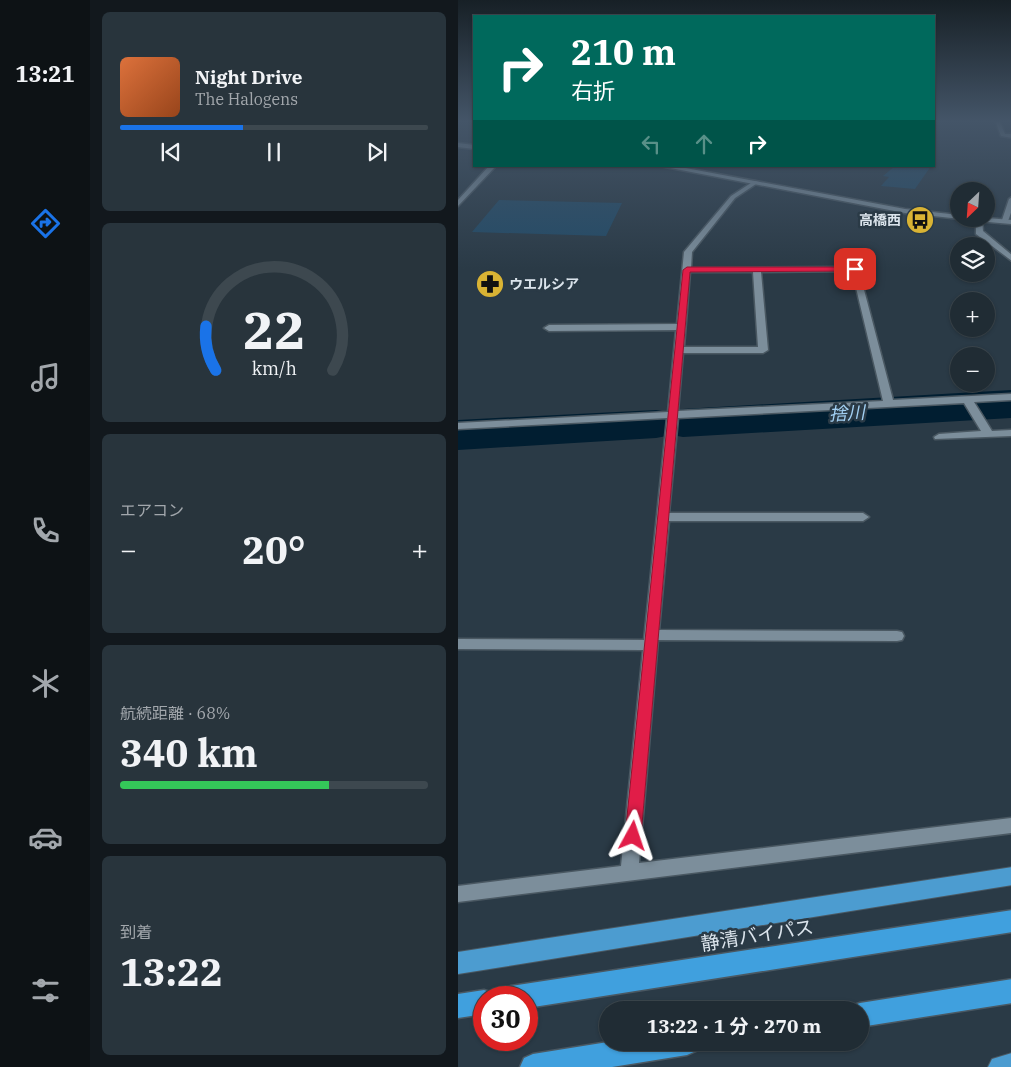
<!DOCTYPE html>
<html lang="ja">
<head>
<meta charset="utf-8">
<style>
  :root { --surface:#202c34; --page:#28343c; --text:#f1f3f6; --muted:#a2a7ac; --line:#3d484f; --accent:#1a73e8 }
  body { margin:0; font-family:"IBM Plex Serif","Noto Sans JP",serif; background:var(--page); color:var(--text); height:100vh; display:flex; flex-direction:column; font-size:19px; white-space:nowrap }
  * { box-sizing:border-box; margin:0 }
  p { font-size:16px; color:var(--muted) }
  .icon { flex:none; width:28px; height:28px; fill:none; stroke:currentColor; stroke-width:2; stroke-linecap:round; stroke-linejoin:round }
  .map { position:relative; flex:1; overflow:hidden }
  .panel { display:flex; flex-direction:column; gap:12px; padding:12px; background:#12181d; width:368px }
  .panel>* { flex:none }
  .hud { position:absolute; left:15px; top:15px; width:462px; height:152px; border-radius:0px; box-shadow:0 1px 4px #0004,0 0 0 1px var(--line); background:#00695c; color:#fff; overflow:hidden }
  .needle { width:32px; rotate:205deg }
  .controls { position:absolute; left:492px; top:182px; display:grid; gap:10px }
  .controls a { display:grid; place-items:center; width:45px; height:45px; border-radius:50%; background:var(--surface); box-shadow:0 1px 4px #0004,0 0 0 1px var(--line); font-size:25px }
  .speed { position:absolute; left:15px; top:986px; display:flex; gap:10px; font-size:25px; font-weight:700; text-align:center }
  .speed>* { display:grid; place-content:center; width:65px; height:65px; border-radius:50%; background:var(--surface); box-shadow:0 1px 4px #0004,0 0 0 1px var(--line); line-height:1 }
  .speed .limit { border:8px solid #d22; background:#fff; color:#111 }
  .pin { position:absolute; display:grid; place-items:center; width:42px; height:42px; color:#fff; margin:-21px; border-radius:10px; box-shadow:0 2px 8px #0006 }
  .me { position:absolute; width:55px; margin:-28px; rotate:5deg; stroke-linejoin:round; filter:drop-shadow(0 0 4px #0008) }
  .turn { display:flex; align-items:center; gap:18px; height:105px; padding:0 15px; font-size:22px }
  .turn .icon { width:65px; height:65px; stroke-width:2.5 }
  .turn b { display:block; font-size:35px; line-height:42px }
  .lanes { display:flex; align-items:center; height:48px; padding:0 15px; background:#0003; justify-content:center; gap:25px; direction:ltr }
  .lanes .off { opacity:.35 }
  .big { font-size:38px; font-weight:700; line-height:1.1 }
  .panel .card { flex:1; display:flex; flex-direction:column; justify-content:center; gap:8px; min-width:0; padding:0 18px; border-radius:8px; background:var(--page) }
  .panel .dial { align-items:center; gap:0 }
  .dial svg { height:130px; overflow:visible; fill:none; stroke:var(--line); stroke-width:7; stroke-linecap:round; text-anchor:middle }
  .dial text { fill:var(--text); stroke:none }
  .song { display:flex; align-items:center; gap:15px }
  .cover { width:60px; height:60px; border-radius:8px; background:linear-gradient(135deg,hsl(20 70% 55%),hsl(20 70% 35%)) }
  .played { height:5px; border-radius:2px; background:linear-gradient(90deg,var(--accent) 40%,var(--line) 40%) }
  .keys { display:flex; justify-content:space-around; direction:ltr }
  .heat { display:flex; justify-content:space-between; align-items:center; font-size:28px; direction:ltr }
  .charge { height:8px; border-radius:4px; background:linear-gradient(90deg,#34c759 68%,var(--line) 0) }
  .trip { position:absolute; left:141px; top:1001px; width:270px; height:50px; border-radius:25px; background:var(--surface); box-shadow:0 1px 4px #0004,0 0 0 1px var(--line); font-weight:700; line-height:50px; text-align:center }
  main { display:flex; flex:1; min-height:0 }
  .dock { display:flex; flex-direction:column; width:90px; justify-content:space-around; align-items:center; background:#0d1215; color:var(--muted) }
  .dock .icon { width:35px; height:35px }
  .dock .current { color:var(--accent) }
  .dock b { font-size:22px; color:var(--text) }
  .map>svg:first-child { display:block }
  .green { fill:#224a66 }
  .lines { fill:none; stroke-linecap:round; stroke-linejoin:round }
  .river { fill:#011e31; fill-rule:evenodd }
  .minor-casing { stroke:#4a5862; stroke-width:3 }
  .tertiary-casing { stroke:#4a5862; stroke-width:3 }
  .trunk-casing { stroke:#4a5862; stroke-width:2 }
  .motorway-casing { stroke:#4a5862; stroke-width:3 }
  .minor { fill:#7c8e9b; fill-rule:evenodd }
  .tertiary { fill:#7c8e9b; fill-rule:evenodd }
  .trunk { fill:#4c9cd0; fill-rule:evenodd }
  .motorway { fill:#40a0de; fill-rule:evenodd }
  .route { fill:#e11d48; stroke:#92132f }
  .labels { text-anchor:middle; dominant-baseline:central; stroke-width:5; stroke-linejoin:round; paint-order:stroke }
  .far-poi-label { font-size:14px; font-weight:bold; fill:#dbe4ec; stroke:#2a3a46; text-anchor:end }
  .water-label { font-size:18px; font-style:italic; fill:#a2d0f3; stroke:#2a3a46 }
  .near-street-label { font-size:19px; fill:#dbe4ec; stroke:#2a3a46 }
</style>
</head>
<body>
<main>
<nav class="dock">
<b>13:21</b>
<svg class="icon current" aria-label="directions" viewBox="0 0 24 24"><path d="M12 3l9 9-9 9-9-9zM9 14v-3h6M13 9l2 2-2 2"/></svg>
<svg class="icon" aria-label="music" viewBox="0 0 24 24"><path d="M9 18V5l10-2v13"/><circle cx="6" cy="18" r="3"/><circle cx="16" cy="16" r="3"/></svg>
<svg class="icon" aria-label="phone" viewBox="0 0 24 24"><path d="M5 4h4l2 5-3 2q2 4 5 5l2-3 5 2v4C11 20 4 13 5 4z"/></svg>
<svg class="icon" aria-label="climate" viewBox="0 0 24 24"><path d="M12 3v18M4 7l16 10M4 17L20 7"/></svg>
<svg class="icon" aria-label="car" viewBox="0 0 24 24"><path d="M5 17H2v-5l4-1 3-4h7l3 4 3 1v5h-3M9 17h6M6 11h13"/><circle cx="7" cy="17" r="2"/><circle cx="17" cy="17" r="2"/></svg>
<svg class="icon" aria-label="filters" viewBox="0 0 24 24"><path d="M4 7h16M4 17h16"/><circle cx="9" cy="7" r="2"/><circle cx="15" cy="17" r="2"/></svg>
</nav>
<section class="panel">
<div class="card">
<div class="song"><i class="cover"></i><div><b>Night Drive</b><p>The Halogens</p></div></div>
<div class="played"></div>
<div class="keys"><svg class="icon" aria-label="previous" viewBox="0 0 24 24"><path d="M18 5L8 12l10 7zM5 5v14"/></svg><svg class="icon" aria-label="pause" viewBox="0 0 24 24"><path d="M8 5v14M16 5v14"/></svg><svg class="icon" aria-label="next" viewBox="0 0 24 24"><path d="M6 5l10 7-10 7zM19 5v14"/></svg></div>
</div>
<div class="card dial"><svg viewBox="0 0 100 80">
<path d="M14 69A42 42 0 1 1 86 69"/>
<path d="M14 69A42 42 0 0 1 8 42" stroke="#1a73e8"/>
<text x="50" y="56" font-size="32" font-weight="700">22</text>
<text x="50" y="72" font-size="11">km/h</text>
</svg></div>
<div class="card"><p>エアコン</p>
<div class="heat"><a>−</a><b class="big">20°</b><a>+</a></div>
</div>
<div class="card"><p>航続距離 · 68%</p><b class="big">340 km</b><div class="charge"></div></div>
<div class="card"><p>到着</p><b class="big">13:22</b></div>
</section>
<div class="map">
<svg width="554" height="1067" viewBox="0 0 554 1067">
  <rect width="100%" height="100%" fill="#2a3a46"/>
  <path class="green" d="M437,166h36l-16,23 -34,-3 8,-9 -6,-1z
    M41,200l123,3 -16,33 -134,-4z"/>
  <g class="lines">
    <path class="river" d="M554,390v28l-329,19 -11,-2 -16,3 -198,12v-30l198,-10 12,2 15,-3z"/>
    <defs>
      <path id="minor" d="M537,120h4l6,14h7v4l-11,-2z
        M296,181l5,1 -24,16 -43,54 -1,16 167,-1 35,133 119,-6v6l-38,2 18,29 20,-1v6l-77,3 -1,-2 5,-3 42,-3 -17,-28 -286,15 -9,95h194l6,4 -6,4h-194l-10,109 238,1 5,1 2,4 -2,4 -5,1 -239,-1 -19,223 373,-45v15l-554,69v-16l163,-20 22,-216 -185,-1v-10l186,1 23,-222 -209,11v-6l210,-11 8,-82 -127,1 -5,-3 5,-3 128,-1 7,-72 47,-56zM394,271l31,130 -205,10 5,-58h80l5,-3 -7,-78zM232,272h63l5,75h-74z
        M554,197v13l-4,11 -7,2 8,-24z
        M518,219h6l1,12 29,24v6l-36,-27z"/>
      <path id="tertiary" d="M0,143l16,2v4l-16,-2z
        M31,166h7l-38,40v-6z
        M202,166h15l230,43 54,6 2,4 -56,-6z
        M529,218l25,2v4l-35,-3 -4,-2z"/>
      <path id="trunk" d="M554,867v18l-554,89v-22z
        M554,1053v14h-24l4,-8z"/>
      <path id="motorway" d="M554,910v22l-485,76v-10h-28l3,-9 9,-3z
        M554,979v24l-152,24v-17h-10l1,-4 9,-3z
        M26,990l9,3 1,5h-10v16l-26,4v-24z
        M150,1042h91l-3,9 -9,4 -75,12h-92l4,-9 9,-4z"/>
    </defs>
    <use href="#minor" class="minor-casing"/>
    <use href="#tertiary" class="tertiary-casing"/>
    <use href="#trunk" class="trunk-casing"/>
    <use href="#motorway" class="motorway-casing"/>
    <use href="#minor" class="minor"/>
    <use href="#tertiary" class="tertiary"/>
    <use href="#trunk" class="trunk"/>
    <use href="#motorway" class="motorway"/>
  </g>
  <linearGradient id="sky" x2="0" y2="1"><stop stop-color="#172026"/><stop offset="0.45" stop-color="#445568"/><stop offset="1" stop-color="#445568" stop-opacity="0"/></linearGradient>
  <rect width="554" height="269" fill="url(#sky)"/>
  <path class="route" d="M229,267h168l4,2 -4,2 -165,1 -49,564 -2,5 -6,2 -6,-2 -2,-5 58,-566z"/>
  <defs>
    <symbol id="bus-disc" viewBox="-11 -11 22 22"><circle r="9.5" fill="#d9b334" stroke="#2a3a46"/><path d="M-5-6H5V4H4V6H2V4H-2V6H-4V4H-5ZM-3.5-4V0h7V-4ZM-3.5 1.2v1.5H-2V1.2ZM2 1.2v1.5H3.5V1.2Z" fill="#111"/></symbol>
    <symbol id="pharmacy-disc" viewBox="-11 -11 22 22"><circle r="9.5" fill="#d9b334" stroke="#2a3a46"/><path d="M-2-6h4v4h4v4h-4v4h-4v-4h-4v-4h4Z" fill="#111"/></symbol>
  </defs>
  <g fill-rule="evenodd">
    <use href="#bus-disc" x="446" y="204" width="32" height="32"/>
    <use href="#pharmacy-disc" x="16" y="268" width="32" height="32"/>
  </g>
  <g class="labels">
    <g class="far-poi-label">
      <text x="443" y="220">高橋西</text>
      <text x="51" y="284" text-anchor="start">ウエルシア</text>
    </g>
    <g class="water-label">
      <text transform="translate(389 413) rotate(-3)">捨川</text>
    </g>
    <g class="near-street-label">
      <text transform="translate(299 935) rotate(-9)">静清バイパス</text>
    </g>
  </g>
</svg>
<div class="controls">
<a><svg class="needle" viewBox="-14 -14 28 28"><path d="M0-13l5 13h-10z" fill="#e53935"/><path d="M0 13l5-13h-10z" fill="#a2a7ac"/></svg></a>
<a><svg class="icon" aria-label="layers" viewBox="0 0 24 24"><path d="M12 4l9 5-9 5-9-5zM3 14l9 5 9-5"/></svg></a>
<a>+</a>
<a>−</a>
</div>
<div class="speed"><div class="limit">30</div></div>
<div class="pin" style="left:397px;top:269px;background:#d93025"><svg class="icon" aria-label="arrive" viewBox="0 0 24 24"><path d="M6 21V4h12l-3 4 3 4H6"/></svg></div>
<svg class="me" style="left:175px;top:836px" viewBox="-20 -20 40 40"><path d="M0-17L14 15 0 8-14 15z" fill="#e11d48" stroke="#fff" stroke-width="4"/></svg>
<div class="trip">13:22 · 1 分 · 270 m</div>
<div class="hud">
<div class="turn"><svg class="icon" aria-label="right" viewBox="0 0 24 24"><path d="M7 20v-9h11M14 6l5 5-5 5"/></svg><div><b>210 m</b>右折</div></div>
<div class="lanes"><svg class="icon off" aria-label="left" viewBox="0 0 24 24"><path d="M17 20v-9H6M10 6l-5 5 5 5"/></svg><svg class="icon off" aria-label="ahead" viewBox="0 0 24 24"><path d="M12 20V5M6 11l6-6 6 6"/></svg><svg class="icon" aria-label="right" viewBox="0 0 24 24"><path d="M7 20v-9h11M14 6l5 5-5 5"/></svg></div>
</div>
</div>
</main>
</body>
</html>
